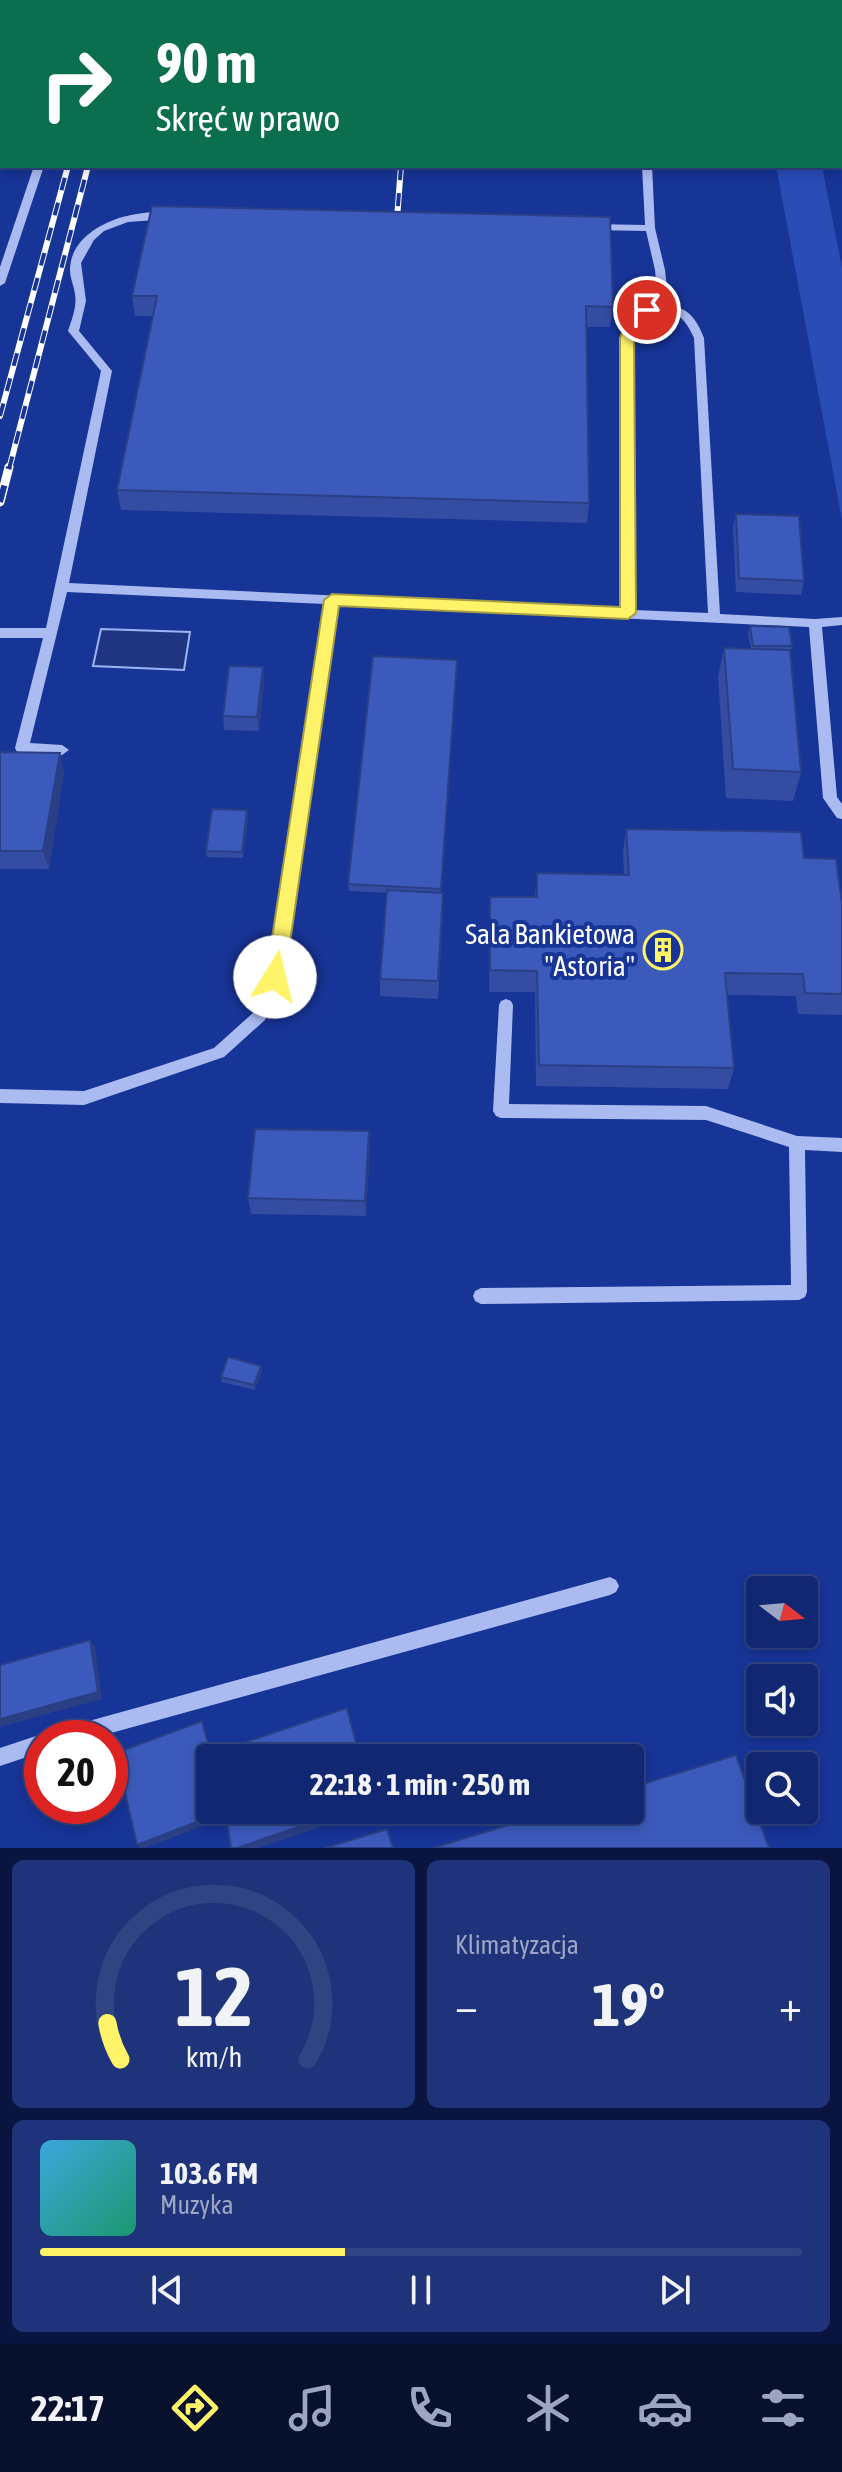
<!DOCTYPE html>
<html lang="pl">
<head>
<meta charset="utf-8">
<style>
  :root { --surface:#112771; --page:#1e3379; --text:#f1f3f6; --muted:#9ca5c3; --line:#304484; --accent:#fff36a }
  body { margin:0; font-family:"Asap Condensed",sans-serif; background:var(--page); color:var(--text); height:100vh; display:flex; flex-direction:column; font-size:30px; white-space:nowrap }
  * { box-sizing:border-box; margin:0 }
  p { font-size:26px; color:var(--muted) }
  .icon { flex:none; width:44px; height:44px; fill:none; stroke:currentColor; stroke-width:2; stroke-linecap:round; stroke-linejoin:round }
  .map { position:relative; height:1848px; overflow:hidden }
  .side { display:flex; flex-direction:column; gap:12px; padding:12px; background:#09153e; flex:1 }
  .side>* { flex:none }
  .guide { position:absolute; left:0px; top:0px; width:842px; height:168px; box-shadow:0 4px 12px #0003,0 0 0 2px var(--line); background:#0b6e4f; color:#fff; overflow:hidden }
  .needle { width:52px; rotate:106deg }
  .fabs { position:absolute; left:746px; top:1576px; display:grid; gap:16px }
  .fabs a { display:grid; place-items:center; width:72px; height:72px; border-radius:8px; background:var(--surface); box-shadow:0 4px 12px #0003,0 0 0 2px var(--line); font-size:40px }
  .speed { position:absolute; left:24px; top:1720px; display:flex; gap:16px; font-size:40px; font-weight:700; text-align:center }
  .speed>* { display:grid; place-content:center; width:104px; height:104px; border-radius:50%; background:var(--surface); box-shadow:0 4px 12px #0003,0 0 0 2px var(--line); line-height:1 }
  .speed .limit { border:12px solid #d22; background:#fff; color:#111 }
  .pin { position:absolute; display:grid; place-items:center; width:68px; height:68px; color:#fff; margin:-34px; border:4px solid #fff; border-radius:50%; box-shadow:0 2px 8px #0007 }
  .me { position:absolute; width:88px; margin:-44px; rotate:9deg; stroke-linejoin:round; filter:drop-shadow(0 0 6px #0008) }
  .turn { display:flex; align-items:center; gap:28px; height:168px; padding:0 24px; font-size:36px }
  .turn .icon { width:104px; height:104px; stroke-width:2.5 }
  .turn b { display:block; font-size:56px; line-height:68px }
  .big { font-size:60px; font-weight:700; line-height:1.1 }
  .side .widget { flex:1; display:flex; flex-direction:column; justify-content:center; gap:12px; min-width:0; padding:0 28px; border-radius:12px; background:var(--page) }
  .side .dial { align-items:center; gap:0 }
  .dial svg { height:208px; overflow:visible; fill:none; stroke:var(--line); stroke-width:7; stroke-linecap:round; text-anchor:middle }
  .dial text { fill:var(--text); stroke:none }
  .song { display:flex; align-items:center; gap:24px }
  .cover { width:96px; height:96px; border-radius:12px; background:linear-gradient(135deg,hsl(200 70% 55%),hsl(160 70% 35%)) }
  .played { height:8px; border-radius:4px; background:linear-gradient(90deg,var(--accent) 40%,var(--line) 40%) }
  .keys { display:flex; justify-content:space-around; direction:ltr }
  .heat { display:flex; justify-content:space-between; align-items:center; font-size:44px; direction:ltr }
  .side .tiles { flex:1; display:grid; gap:12px; grid-template-columns:1fr 1fr }
  .widget:last-child { grid-column:span 2 }
  .trip { position:absolute; left:196px; top:1744px; width:448px; height:80px; border-radius:8px; background:var(--surface); box-shadow:0 4px 12px #0003,0 0 0 2px var(--line); font-weight:700; line-height:80px; text-align:center }
  .dock { display:flex; height:128px; justify-content:space-around; align-items:center; background:#07102d; color:var(--muted) }
  .dock .icon { width:56px; height:56px }
  .dock .active { color:var(--accent) }
  .dock b { font-size:36px; color:var(--text) }
  .map>svg:first-child { display:block }
  .green { fill:#2a4cb5 }
  .water { fill:#203581; stroke:#9cb3f4; stroke-width:2 }
  .lines { fill:none; stroke-linecap:round; stroke-linejoin:round }
  .minor { fill:#aabbf1; fill-rule:evenodd }
  .rail-far1-casing { stroke:#fff; stroke-width:6 }
  .rail-casing { stroke:#fff; stroke-width:9 }
  .rail-far1 { stroke:#173497; stroke-width:4; stroke-dasharray:13; stroke-linecap:butt }
  .rail { stroke:#173497; stroke-width:6; stroke-dasharray:17; stroke-linecap:butt }
  .wall { fill:#344da2 }
  .shaded-wall { fill:#2a3f84 }
  .building { fill:#3c5abc; stroke:#2a3f84; stroke-width:2 }
  .route { fill:#fff36a; stroke:#a69e45; stroke-width:2 }
  .labels { text-anchor:middle; dominant-baseline:central; stroke-width:8; stroke-linejoin:round; paint-order:stroke }
  .poi-label { font-size:28px; fill:#fff; stroke:#173497; text-anchor:end }
</style>
</head>
<body>
<div class="map">
<svg width="842" height="1848" viewBox="0 0 842 1848">
  <rect width="100%" height="100%" fill="#173497"/>
  <path class="green" d="M776,166h46l20,102v252z"/>
  <path class="water" d="M101,629l89,3 -6,38 -91,-4z"/>
  <g class="lines">
    <path class="minor" d="M616,0h8v2h-8z
      M0,63h2v6h-2z
      M34,166h10l-39,117 -5,3v-19z
      M642,166h10l3,62 10,42 4,35c20,3 28,15 35,33l16,276 95,5 27,-2v8l-20,2 15,170 5,7v15l-5,-1 -14,-20 -14,-171 -472,-22 -55,372 -17,43 -41,37 -140,48 -84,-2v-14l84,2 130,-43 40,-36 14,-35 57,-373 -258,-12 -37,151 32,2 7,5 -7,5 -45,-3 -2,-4 28,-110h-43v-10h46l55,-257 -33,-40c4,-12 9,-24 7,-37 -1,-8 -5,-16 -5,-24 0,-32 35,-50 61,-55 13,-2 32,-6 43,1l-5,3 -41,3 -24,9 -10,9 -13,23 5,38 -7,30 33,40 -43,212 553,26v-271c8,-17 17,-29 36,-33l-3,-35 -9,-39 -53,-1 -5,-3 5,-3 52,1zM664,311c17,2 23,12 30,27l14,275 -74,-3 -2,-272 14,-20z
      M506,999l5,2 2,4 -4,99 197,2 91,30 45,2v14l-37,-2 2,142 -2,5 -6,3 -318,4 -6,-3 -2,-5 2,-5 6,-3 310,-3 -2,-138 -83,-27 -205,-2 -5,-2 -3,-5 6,-106 2,-4z
      M610,1577l6,3 3,6 -3,6 -6,3 -517,143h-42l2,-7 7,-2z
      M42,1734l7,4h-7v14l-42,14v-18z"/>
    <defs>
      <path id="rail-far1" d="M396,232l5,-66
        M0,416l68,-250
        M9,469l79,-303"/>
      <path id="rail" d="M0,502l9,-35"/>
    </defs>
    <use href="#rail-far1" class="rail-far1-casing"/>
    <use href="#rail" class="rail-casing"/>
    <use href="#rail-far1" class="rail-far1"/>
    <use href="#rail" class="rail"/>
  </g>
  <path class="wall" d="M244,0h157l-1,2h-156z
    M132,296l481,11 -3,20h-24l3,176 -2,20 -466,-13 -4,-20 36,-174h-18z
    M736,514l68,67 -3,14 -65,-3 -3,-64z
    M750,626l42,20 -2,8 11,118 -8,29 -67,-3 -8,-121 6,-29 27,1 -3,-15z
    M457,660l-16,233h2v18l-5,88 -58,-3v-17l7,-86 -38,-2 -1,-7z
    M263,667l1,14 -5,50 -35,-1 -1,-14z
    M0,752l64,20 -15,97h-49z
    M247,810l1,7 -5,41 -36,-1 -1,-6z
    M626,829l178,29 38,45v112l-44,-1 -2,-18 -69,-1 7,73 -6,21 -192,-3 -1,-94h-46l1,-95h45l2,-24 87,1 -1,-22z
    M369,1131l1,16 -4,69 -115,-2 -3,-16z
    M262,1371l-7,19 -33,-8 -1,-5z"/>
  <path class="shaded-wall" d="M263,667l1,14 -5,50 -2,-14z
    M60,753l4,19 -15,97 -6,-18z
    M247,810l1,7 -5,41 -1,-6z
    M369,1131l1,16 -4,69 -1,-15z
    M261,1366l1,5 -7,19 -1,-5z
    M90,1640l5,7 7,52 -102,28v-8z
    M348,1810h22l-111,38h-22z
    M226,1811l3,5 -84,32h-6l-2,-3z"/>
  <path class="building" d="M138,0h49l-1,2h-48z
    M438,0h134v2h-134z
    M152,206l458,11 3,90 -27,-1 3,197 -472,-13 40,-194h-25z
    M736,514l63,2 5,65 -65,-3z
    M750,626l39,1 3,19h-39z
    M724,648l66,2 11,122 -68,-3z
    M373,656l84,4 -16,229 -93,-5z
    M229,666l34,1 -6,50 -34,-1z
    M0,752l60,1 -17,98h-43z
    M212,809l35,1 -5,42 -36,-1z
    M626,829l175,3 3,26 32,1 6,44v91l-37,-1 -2,-19 -78,-1 9,95 -195,-3 -2,-94 -47,-1v-73h47v-24l92,2z
    M387,890l56,3 -5,88 -58,-2z
    M255,1129l114,2 -4,70 -117,-3z
    M228,1357l33,9 -7,19 -33,-8z
    M90,1640l8,52 -98,27v-54z
    M347,1708l13,50h-148l-2,-4z
    M202,1721l10,37h-2v52h15v1l-88,34 -21,-92z
    M736,1755l33,93h-336l124,-38h73v-22z
    M225,1810h123l-111,38h-6z
    M387,1829l6,19h-68z"/>
  <path class="route" d="M647,306l7,4 -15,15 -5,13 2,275 -8,6 -289,-13 -54,371 -3,5h-13l-3,-5 58,-377 8,-6 288,13v-269l7,-18z"/>
  <defs>
    <symbol id="building-ring" viewBox="-11 -11 22 22"><circle r="9.5" fill="#173497" stroke="#fff36a" stroke-width="1.5"/><path d="M-4-6H4V6H1V3H-1V6H-4ZM-2.5-4.3h1.7v1.8h-1.7ZM.8-4.3h1.7v1.8H.8ZM-2.5-1h1.7V.8h-1.7ZM.8-1h1.7V.8H.8Z" fill="#fff36a"/></symbol>
  </defs>
  <g fill-rule="evenodd">
    <use href="#building-ring" x="641" y="928" width="44" height="44"/>
  </g>
  <g class="labels">
    <g class="poi-label">
      <text x="635" y="934">Sala Bankietowa<tspan x="635" dy="32">"Astoria"</tspan></text>
    </g>
  </g>
</svg>
<div class="fabs">
<a><svg class="needle" viewBox="-14 -14 28 28"><path d="M0-13l5 13h-10z" fill="#e53935"/><path d="M0 13l5-13h-10z" fill="#9ca5c3"/></svg></a>
<a><svg class="icon" aria-label="sound" viewBox="0 0 24 24"><path d="M4 9h4l5-4v14l-5-4H4zM17 9q2 3 0 6"/></svg></a>
<a><svg class="icon" aria-label="search" viewBox="0 0 24 24"><circle cx="10" cy="10" r="6"/><path d="M15 15l6 6"/></svg></a>
</div>
<div class="speed"><div class="limit">20</div></div>
<div class="pin" style="left:647px;top:310px;background:#d93025"><svg class="icon" aria-label="arrive" viewBox="0 0 24 24"><path d="M6 21V4h12l-3 4 3 4H6"/></svg></div>
<svg class="me" style="left:275px;top:977px" viewBox="-20 -20 40 40"><circle r="19" fill="#fff"/><path d="M0-13L10 11 0 6-10 11z" fill="#fff36a"/></svg>
<div class="trip">22:18 · 1 min · 250 m</div>
<div class="guide">
<div class="turn"><svg class="icon" aria-label="right" viewBox="0 0 24 24"><path d="M7 20v-9h11M14 6l5 5-5 5"/></svg><div><b>90 m</b>Skręć w prawo</div></div>
</div>
</div>
<section class="side">
<div class="tiles">
<div class="widget dial"><svg viewBox="0 0 100 80">
<path d="M14 69A42 42 0 1 1 86 69"/>
<path d="M14 69A42 42 0 0 1 9 55" stroke="#fff36a"/>
<text x="50" y="56" font-size="32" font-weight="700">12</text>
<text x="50" y="72" font-size="11">km/h</text>
</svg></div>
<div class="widget"><p>Klimatyzacja</p>
<div class="heat"><a>−</a><b class="big">19°</b><a>+</a></div>
</div>
<div class="widget">
<div class="song"><i class="cover"></i><div><b>103.6 FM</b><p>Muzyka</p></div></div>
<div class="played"></div>
<div class="keys"><svg class="icon" aria-label="previous" viewBox="0 0 24 24"><path d="M18 5L8 12l10 7zM5 5v14"/></svg><svg class="icon" aria-label="pause" viewBox="0 0 24 24"><path d="M8 5v14M16 5v14"/></svg><svg class="icon" aria-label="next" viewBox="0 0 24 24"><path d="M6 5l10 7-10 7zM19 5v14"/></svg></div>
</div>
</div>
</section>
<nav class="dock">
<b>22:17</b>
<svg class="icon active" aria-label="directions" viewBox="0 0 24 24"><path d="M12 3l9 9-9 9-9-9zM9 14v-3h6M13 9l2 2-2 2"/></svg>
<svg class="icon" aria-label="music" viewBox="0 0 24 24"><path d="M9 18V5l10-2v13"/><circle cx="6" cy="18" r="3"/><circle cx="16" cy="16" r="3"/></svg>
<svg class="icon" aria-label="phone" viewBox="0 0 24 24"><path d="M5 4h4l2 5-3 2q2 4 5 5l2-3 5 2v4C11 20 4 13 5 4z"/></svg>
<svg class="icon" aria-label="climate" viewBox="0 0 24 24"><path d="M12 3v18M4 7l16 10M4 17L20 7"/></svg>
<svg class="icon" aria-label="car" viewBox="0 0 24 24"><path d="M5 17H2v-5l4-1 3-4h7l3 4 3 1v5h-3M9 17h6M6 11h13"/><circle cx="7" cy="17" r="2"/><circle cx="17" cy="17" r="2"/></svg>
<svg class="icon" aria-label="filters" viewBox="0 0 24 24"><path d="M4 7h16M4 17h16"/><circle cx="9" cy="7" r="2"/><circle cx="15" cy="17" r="2"/></svg>
</nav>
</body>
</html>
